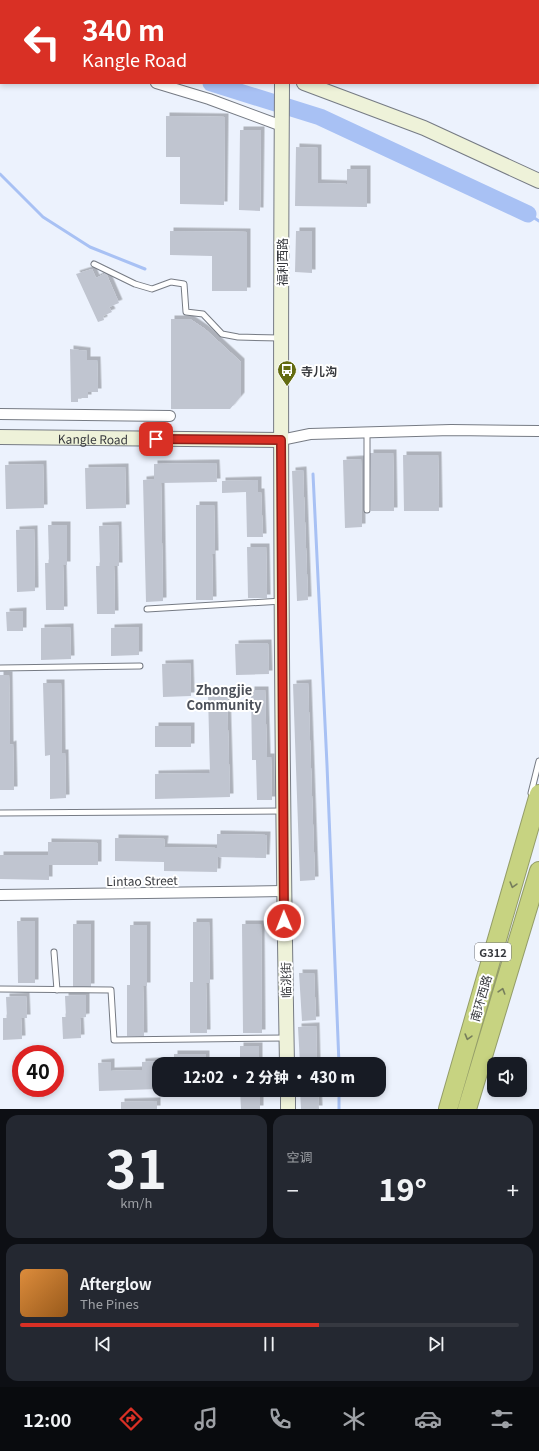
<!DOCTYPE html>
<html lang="zh">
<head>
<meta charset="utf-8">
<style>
  :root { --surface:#171b24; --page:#242831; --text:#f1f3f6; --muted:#9ea1a6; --line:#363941; --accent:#d93025 }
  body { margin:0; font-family:Georgia,"Noto Sans SC",serif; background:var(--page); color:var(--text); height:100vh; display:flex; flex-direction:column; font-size:15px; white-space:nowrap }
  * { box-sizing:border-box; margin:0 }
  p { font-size:13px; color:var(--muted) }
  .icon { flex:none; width:22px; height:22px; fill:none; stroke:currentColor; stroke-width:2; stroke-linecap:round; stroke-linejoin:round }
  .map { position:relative; height:1109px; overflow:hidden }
  .sheet { display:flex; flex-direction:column; gap:6px; padding:6px; background:#0d0f14; flex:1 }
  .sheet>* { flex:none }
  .hud { position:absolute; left:0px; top:0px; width:539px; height:84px; box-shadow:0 2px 6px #0003; background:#d93025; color:#fff; overflow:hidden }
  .controls { position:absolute; left:487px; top:1057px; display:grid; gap:8px }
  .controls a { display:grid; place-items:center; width:40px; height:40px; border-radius:8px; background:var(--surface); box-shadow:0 2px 6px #0003; font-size:20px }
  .speed { position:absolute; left:12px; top:1045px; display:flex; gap:8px; font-size:20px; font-weight:700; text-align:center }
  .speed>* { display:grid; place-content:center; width:52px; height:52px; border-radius:50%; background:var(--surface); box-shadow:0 2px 6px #0003; line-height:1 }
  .speed .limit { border:6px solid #d22; background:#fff; color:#111 }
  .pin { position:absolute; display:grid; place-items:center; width:34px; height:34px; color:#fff; margin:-17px; border-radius:8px; box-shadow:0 2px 6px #0006 }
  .me { position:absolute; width:44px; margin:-22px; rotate:359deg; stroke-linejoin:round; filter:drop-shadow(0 0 3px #0008) }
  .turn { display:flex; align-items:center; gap:14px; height:84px; padding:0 16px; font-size:18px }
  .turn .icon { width:52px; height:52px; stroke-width:2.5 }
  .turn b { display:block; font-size:28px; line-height:34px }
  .big { font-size:30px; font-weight:800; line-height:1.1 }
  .sheet .card { flex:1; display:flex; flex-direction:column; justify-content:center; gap:6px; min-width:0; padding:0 14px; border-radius:12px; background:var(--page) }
  .sheet .dial { align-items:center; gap:0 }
  .dial b { font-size:52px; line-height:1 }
  .song { display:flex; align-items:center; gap:12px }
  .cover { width:48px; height:48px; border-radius:6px; background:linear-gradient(135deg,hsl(30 70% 55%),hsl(30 70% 35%)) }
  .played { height:4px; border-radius:2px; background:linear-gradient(90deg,var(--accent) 60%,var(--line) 60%) }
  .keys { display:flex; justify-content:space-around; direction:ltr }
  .heat { display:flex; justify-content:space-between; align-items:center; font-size:22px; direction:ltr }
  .sheet .tiles { flex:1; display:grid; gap:6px; grid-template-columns:1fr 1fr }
  .card:last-child { grid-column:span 2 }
  .trip { position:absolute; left:152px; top:1057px; width:234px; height:40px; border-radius:12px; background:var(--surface); box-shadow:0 2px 6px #0003; font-weight:800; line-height:40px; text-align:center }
  .menu { display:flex; height:64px; justify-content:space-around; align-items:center; background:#090b0e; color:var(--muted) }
  .menu .icon { width:28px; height:28px }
  .menu .active { color:var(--accent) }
  .menu b { font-size:18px; color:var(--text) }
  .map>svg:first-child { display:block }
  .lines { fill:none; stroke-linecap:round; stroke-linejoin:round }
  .stream { stroke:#a8c1f4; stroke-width:3 }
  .river { stroke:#a8c1f4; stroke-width:17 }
  .building { fill:#c0c5d0; filter:url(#shadow) }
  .lane-casing { stroke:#767b84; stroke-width:7 }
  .street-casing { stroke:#767b84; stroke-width:12 }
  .secondary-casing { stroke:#767b84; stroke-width:16 }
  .highway-casing { stroke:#949d69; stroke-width:20 }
  .lane { stroke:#fff; stroke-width:5 }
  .street { stroke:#fff; stroke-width:10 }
  .secondary { stroke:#eef2d9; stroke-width:14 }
  .highway { stroke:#c7d381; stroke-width:18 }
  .oneway { stroke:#777e5c }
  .route-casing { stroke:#8d1f18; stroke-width:10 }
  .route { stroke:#d93025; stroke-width:7 }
  .labels { text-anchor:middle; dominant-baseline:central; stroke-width:4; stroke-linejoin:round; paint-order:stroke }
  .shield { fill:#fff; stroke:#727477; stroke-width:1 }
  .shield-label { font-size:11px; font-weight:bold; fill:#36383d }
  .street-label { font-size:12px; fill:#36383d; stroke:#fff }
  .poi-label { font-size:12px; font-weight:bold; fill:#36383d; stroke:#fff; text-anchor:start }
  .neighbourhood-label { font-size:13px; font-weight:bold; fill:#4c5059; stroke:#fff }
</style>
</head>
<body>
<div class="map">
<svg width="539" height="1109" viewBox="0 0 539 1109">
  <defs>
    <filter id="shadow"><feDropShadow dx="3.5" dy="-3.5" stdDeviation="0" flood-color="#0004"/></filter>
  </defs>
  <rect width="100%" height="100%" fill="#ecf2fd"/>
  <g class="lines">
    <path class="stream" d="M0,174l43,43 47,30 55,22
      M528,214l11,7
      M313,474l14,291 12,299
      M339,1090v19"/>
    <path class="river" d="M0,42h1
      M211,83l109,34 208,97"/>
  </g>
  <path class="building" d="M166,116l59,1 -1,88 -44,-1v-47h-14z
    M240,130h21l-1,81 -21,-1z
    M296,147l22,1v35l29,1v-15h20v38l-72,-1z
    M170,231l77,1v59h-35v-35l-42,-1z
    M296,231h16v42l-17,-1z
    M92,269l4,9 10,-5 13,30 -10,4 3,5 -9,4 1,4 -6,2 -22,-48z
    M171,319h19l15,10 36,33v34l-11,13h-59z
    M70,349l17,2v9h10l1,32h-10v6h-10v4h-7z
    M370,453h23l1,58h-23z
    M403,455h35l1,56h-35z
    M361,459l1,68 -17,1 -2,-68z
    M216,463l1,19 -56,1 2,118 -17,1 -3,-122 11,-1v-15z
    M43,464l1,44 -38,1 -1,-44z
    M125,467l1,41 -40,1 -1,-41z
    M303,470l5,130 -11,1 -5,-130z
    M258,480v12h3l2,45h-16l-1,-45 -24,1v-12z
    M196,505h18l1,49h-3l1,46h-17z
    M48,525h19v40h-4l1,45h-18l-1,-47h4z
    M118,525l1,41h-5l1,48h-18l-1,-48h4l-1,-40z
    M34,529l1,62 -18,1 -1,-62z
    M247,547h19l1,51h-19z
    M23,611v20h-16l-1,-19z
    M70,627l1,32 -30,1v-32z
    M139,627v28l-28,1v-28z
    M268,643l1,31 -33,1 -1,-31z
    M190,663l1,33 -28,1 -1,-33z
    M0,675h9l1,70 3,-1 1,46h-14z
    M43,683h18l1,70h3l1,45 -16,1v-44l-5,1z
    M308,683l7,197 -15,1 -7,-197z
    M251,690h14l2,67h4l1,43h-15l-1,-40h-4z
    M208,695h19l3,102 -75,2v-25l55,-1z
    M155,726h36v21h-36z
    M217,834l50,1 -1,23 -48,-1 -1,15 -53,-1v-9l-49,-1v-23l50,1 -1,8 53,1z
    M48,842l50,1v22h-49v15l-49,-1v-24h48z
    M17,921h18v62h-17z
    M193,922h16l1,61h-4l1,50h-17v-51h3z
    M73,924h18v63h-18z
    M242,924h19l1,109h-19z
    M130,925h17v61h-4l1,50h-17v-51h3z
    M299,973h15l2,47 -14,1z
    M86,995v22l-6,1 1,20 -18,1 -1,-22h4l-1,-21z
    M26,996l1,22h-6l1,21 -19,1v-22h4l-1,-21z
    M316,1026l1,38h-17l-2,-37z
    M240,1046h19v18h-19z
    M174,1054h32v10h-32z
    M157,1061l1,28 -59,2 -1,-28 13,-1v9l31,-1v-8z
    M174,1090h33v7h-33z
    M240,1090h20v19h-19z
    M300,1090h18l1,19h-18z
    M157,1101v8h-36v-7z"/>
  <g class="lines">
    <defs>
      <path id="lane" d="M94,264l41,20 17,5 19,-7 13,2 2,28 17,2 19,20 16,3 42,1
        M367,432v78
        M147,609l135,-8
        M0,668l140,-2
        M531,793l8,-32
        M0,813l282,-2
        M54,952l3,38
        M0,989l111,1 3,50 172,-2"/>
      <path id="street" d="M0,68h1
        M156,83l53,16 73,27
        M0,414l170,2
        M281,440l29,-6 141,-4 88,1
        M0,895l283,-4"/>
      <g id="secondary">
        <path d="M281,0v1"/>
        <path d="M0,10h1"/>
        <path d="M282,83c-2,327 -1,654 5,981"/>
        <path d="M304,83l120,45 115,53"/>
        <path id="s1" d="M0,437l281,3"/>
        <path d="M288,1090v19"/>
      </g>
      <path id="highway" d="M448,1109l91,-315
        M467,1109l72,-238"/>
    </defs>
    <use href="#lane" class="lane-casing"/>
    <use href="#street" class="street-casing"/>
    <use href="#secondary" class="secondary-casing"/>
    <use href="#highway" class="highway-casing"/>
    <use href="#lane" class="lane"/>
    <use href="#street" class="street"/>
    <use href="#secondary" class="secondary"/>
    <use href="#highway" class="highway"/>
  </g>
  <defs><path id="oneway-chevron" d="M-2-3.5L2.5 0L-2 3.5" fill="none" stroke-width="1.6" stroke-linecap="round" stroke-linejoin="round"/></defs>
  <g class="oneway">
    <use href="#oneway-chevron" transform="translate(513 885) rotate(106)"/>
    <use href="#oneway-chevron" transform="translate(502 991) rotate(-73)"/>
    <use href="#oneway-chevron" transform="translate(468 1037) rotate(106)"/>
  </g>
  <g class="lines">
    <defs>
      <path id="route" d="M156,439l125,1 3,481"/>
    </defs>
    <use href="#route" class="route-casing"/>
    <use href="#route" class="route"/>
  </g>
  <defs>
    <symbol id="bus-pin" viewBox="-11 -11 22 30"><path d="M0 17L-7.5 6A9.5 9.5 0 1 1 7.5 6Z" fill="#636b10" stroke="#fff"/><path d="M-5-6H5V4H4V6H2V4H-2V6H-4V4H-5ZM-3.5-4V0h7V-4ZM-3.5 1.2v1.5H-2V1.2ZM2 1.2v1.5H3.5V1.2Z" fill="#fff"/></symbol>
  </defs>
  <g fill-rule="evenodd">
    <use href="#bus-pin" x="276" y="359" width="22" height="30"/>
  </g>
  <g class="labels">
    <rect class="shield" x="475" y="943" width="36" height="18" rx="3"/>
    <g class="shield-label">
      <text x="493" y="952">G312</text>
    </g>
    <g class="street-label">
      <text transform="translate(281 262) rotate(-90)">福利西路</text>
      <text stroke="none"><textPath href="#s1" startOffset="93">Kangle Road</textPath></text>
      <text transform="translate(142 880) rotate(-1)">Lintao Street</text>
      <text transform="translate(285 980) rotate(-91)">临洮街</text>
      <text transform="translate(480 998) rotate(-74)">南环西路</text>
    </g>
    <g class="poi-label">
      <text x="301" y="370">寺儿沟</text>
    </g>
    <g class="neighbourhood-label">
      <text x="224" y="689">Zhongjie<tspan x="224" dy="15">Community</tspan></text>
    </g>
  </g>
</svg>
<div class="controls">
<a><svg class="icon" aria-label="sound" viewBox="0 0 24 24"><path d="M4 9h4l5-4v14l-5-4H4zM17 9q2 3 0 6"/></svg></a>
</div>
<div class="speed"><div class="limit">40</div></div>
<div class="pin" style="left:156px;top:439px;background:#d93025"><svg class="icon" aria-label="arrive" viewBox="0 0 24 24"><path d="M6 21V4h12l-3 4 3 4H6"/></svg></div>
<svg class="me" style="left:284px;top:921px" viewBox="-20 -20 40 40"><circle r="17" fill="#d93025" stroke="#fff" stroke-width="3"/><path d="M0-11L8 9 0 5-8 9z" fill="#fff"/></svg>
<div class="trip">12:02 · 2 分钟 · 430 m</div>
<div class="hud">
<div class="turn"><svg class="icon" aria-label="left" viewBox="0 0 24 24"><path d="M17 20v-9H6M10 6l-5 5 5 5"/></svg><div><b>340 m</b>Kangle Road</div></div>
</div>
</div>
<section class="sheet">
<div class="tiles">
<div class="card dial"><b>31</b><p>km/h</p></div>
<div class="card"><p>空调</p>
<div class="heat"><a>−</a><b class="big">19°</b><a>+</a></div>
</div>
<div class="card">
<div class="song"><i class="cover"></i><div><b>Afterglow</b><p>The Pines</p></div></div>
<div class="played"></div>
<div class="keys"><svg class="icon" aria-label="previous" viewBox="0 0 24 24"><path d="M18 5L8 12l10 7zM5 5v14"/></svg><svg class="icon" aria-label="pause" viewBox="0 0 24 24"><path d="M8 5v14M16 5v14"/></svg><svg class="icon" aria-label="next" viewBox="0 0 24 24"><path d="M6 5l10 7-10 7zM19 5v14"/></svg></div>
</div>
</div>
</section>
<nav class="menu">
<b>12:00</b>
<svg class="icon active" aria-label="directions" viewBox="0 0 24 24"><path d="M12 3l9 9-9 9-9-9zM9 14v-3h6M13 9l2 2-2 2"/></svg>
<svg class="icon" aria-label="music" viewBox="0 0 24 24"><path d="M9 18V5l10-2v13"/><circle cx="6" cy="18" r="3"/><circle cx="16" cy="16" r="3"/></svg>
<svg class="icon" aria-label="phone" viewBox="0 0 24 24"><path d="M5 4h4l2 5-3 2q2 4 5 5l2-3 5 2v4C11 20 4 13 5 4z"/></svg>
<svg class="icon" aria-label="climate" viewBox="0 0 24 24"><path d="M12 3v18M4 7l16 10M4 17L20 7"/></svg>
<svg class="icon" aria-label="car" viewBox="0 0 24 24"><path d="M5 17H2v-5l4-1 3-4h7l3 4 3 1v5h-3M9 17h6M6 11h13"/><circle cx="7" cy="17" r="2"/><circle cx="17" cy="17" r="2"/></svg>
<svg class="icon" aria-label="filters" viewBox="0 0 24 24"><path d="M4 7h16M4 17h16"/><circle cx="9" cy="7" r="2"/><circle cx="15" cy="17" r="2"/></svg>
</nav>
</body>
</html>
